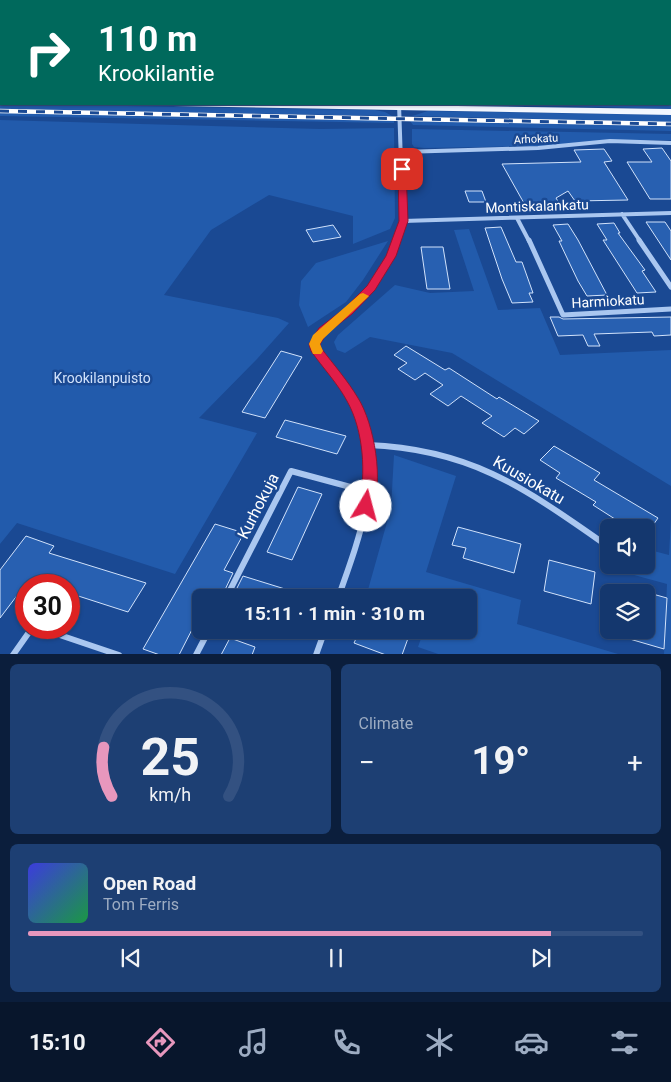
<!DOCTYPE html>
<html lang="en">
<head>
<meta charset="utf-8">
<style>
  :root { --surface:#14376e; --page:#1d3f73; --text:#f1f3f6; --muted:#9dacc2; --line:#335181; --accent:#e797bd }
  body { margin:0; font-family:Roboto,sans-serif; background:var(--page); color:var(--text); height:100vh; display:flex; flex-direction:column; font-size:19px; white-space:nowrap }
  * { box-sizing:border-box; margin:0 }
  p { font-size:16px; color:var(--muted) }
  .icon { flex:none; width:28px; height:28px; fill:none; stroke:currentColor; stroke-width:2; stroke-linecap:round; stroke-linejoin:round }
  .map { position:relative; height:654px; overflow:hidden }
  .details { display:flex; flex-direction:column; gap:10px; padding:10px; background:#0b1e3c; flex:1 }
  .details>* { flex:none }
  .guide { position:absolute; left:0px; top:0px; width:671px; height:105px; box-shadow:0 1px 4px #0004,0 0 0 1px var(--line); background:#00695c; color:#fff; overflow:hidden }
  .fabs { position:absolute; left:600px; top:519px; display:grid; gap:10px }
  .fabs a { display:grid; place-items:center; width:55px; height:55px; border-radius:8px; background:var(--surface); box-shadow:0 1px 4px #0004,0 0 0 1px var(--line); font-size:25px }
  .speed { position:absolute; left:15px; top:574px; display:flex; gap:10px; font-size:25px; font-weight:700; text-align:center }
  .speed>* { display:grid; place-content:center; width:65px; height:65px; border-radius:50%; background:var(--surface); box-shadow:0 1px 4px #0004,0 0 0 1px var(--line); line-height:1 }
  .speed .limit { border:8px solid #d22; background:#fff; color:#111 }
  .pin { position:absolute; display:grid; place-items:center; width:42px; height:42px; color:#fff; margin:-21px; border-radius:10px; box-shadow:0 2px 8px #0006 }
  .me { position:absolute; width:55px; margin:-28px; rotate:8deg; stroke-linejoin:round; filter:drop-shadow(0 0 4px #0008) }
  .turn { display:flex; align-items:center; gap:18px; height:105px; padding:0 15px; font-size:22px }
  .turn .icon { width:65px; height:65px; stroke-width:2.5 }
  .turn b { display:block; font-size:35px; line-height:42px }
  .big { font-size:38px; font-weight:700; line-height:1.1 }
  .details .widget { flex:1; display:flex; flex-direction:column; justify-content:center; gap:8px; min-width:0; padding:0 18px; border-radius:8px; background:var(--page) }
  .details .dial { align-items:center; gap:0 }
  .dial svg { height:130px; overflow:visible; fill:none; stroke:var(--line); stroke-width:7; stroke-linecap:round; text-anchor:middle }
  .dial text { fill:var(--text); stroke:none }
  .song { display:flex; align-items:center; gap:15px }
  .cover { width:60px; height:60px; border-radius:8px; background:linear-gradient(135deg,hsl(240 70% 55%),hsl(140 70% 35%)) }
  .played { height:5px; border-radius:2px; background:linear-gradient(90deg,var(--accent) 85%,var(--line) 85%) }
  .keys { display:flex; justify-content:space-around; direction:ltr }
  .heat { display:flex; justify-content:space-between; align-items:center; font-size:28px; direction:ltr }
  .details .tiles { flex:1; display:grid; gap:10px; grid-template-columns:1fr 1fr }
  .widget:last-child { grid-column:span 2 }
  .trip { position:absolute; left:192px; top:589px; width:285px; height:50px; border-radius:8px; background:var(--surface); box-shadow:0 1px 4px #0004,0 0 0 1px var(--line); font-weight:700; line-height:50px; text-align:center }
  .dock { display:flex; height:80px; justify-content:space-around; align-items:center; background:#08162c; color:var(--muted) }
  .dock .icon { width:35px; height:35px }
  .dock .selected { color:var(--accent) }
  .dock b { font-size:22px; color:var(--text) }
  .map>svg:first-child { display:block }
  .green { fill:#225bac }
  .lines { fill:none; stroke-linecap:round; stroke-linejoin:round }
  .stream { stroke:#9dc1f2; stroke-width:2 }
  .building { fill:#2860b1; stroke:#d1e2fb }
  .minor-far2 { stroke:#aac7f0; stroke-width:4 }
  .minor-far1 { stroke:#aac7f0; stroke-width:5 }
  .minor { stroke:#aac7f0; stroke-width:6 }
  .primary { fill:#f3f7ff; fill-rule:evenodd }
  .rail-casing { stroke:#fff; stroke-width:4.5 }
  .rail { stroke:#1a4993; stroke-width:3; stroke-dasharray:9; stroke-linecap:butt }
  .route { fill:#e11d48; stroke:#92132f }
  .slow { fill:#f59e0b }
  .labels { text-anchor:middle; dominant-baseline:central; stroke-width:5; stroke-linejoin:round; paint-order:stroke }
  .far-street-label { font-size:11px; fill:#fff; stroke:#1a4993 }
  .street-label { font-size:14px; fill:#fff; stroke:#1a4993 }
  .park-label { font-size:14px; fill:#d1e2fb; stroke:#1a4993 }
  .near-street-label { font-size:16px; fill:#fff; stroke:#1a4993 }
</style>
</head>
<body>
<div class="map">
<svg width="671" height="655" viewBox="0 0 671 655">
  <rect width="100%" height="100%" fill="#1a4993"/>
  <path class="green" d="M0,0h390l-389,1v90z
    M0,104l375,6 10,2 7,4 -392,-7z
    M500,104l171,1v4z
    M428,111l243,4v7l-259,-6z
    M0,112l394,8v3l-394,-7z
    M0,120l320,9 74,-1 1,90 -5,11 -37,15v-28l-84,-21 -58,35 -47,65 114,23 11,5 -32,36 -58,59 58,15 -82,141 -158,-51 -17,21z
    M410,121l261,5v5l-258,-6z
    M412,129l259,5v6h-66l-62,6 -119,2 -10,-1 -2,-3z
    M469,229l29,81 42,-2 20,47 111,-5v136l-219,-133 -82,-16 -25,16 -8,-3 -3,-8 4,-7 57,-50 35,8 44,-2 -20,-61z
    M388,241l-25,39 -17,22 -38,25 -9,-22 2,-24 15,-18z
    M394,455l62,21 -30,96 95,28 -4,24 101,30 -177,1 -23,-8 6,-17h45v-32l-103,-1 25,-89z
    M671,519v135h-7l3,-70 -33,-9 -2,-10h14v-16l23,6z"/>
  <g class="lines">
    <path class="stream" d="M261,0l13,1"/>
  </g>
  <path class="building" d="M662,148l9,13v38h-21l-23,-37h25l-9,-13z
    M604,149l8,12 -8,1 24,38 -53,1 -7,-10 -12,7 3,5 -34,2 -23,-41 79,-2 -7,-12z
    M465,191h17l4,11h-17z
    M646,222h19l6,9v29z
    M614,223l6,10h-2l27,37 -3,1 14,21 -19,1 -34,-53h4l-10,-16z
    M568,224l10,16 29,55 -20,1 -9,-15 -19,-40h3l-9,-16z
    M333,225l8,12 -28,5 -7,-12z
    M501,227l15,35h6l11,31h-4l4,9 -21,1 -10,-24 -17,-51z
    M421,247h22l7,42h-23z
    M550,317h9l4,2 108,-2v18l-17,1 -2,-4 -58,2 6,12h-12l-5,-11 -25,1z
    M406,346l39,24 4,-2 48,31 2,-2 40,24 -15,13 -9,-6 -11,9 -22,-14 10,-7 -31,-20 -13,10 -18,-12 13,-9 -18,-12 -10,7 -17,-11 9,-6 -13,-8z
    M281,351l21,6 -37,61 -23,-6z
    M285,420l61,16 -9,18 -61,-17z
    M554,446l46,27 -6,7 64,38 -7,10h-22l-36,-23 3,-3 -40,-24 4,-5 -20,-13z
    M298,487l24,7 -30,66 -25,-8z
    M215,524l29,9 -20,37 9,3 -12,25h-20v14l-22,43h-19l-17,-6z
    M458,527l63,17 -7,29 -51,-15 3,-10 -14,-3z
    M26,536l28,10 -5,7 97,30 -18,29 -59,-19v-8h-44l-25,33v-48z
    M549,560l46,12 -4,32 -47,-13z
    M243,576l42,13 -3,9h-50z
    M649,593l18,5 -3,51 -55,-16v-3h37z
    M360,630h51l-9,25h-16l-32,-12z
    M230,638l25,9 -3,8h-31z"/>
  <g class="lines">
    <path class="minor-far2" d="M402,152l136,-4 72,-7 61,2
      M622,214l18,27
      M517,218l12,23
      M403,221l268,-8
      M397,241l6,-20 -4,-117"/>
    <path class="minor-far1" d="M529,240l34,75 108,-6
      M639,240l32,47
      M362,420l-15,-30 -32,-41c0,-18 44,-45 56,-62 11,-13 21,-31 27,-47"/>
    <path class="minor" d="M368,445c105,4 159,45 241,102
      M226,598l65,-127 78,21
      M338,598c20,-56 45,-120 23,-179
      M39,628l80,27
      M13,655l19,-27
      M196,655l13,-25
      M316,655l9,-25"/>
    <path class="primary" d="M0,96h1v5h-1z
      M169,104h144l358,5v6l-498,-9z"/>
    <defs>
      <path id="rail" d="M0,111l671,13"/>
    </defs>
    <use href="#rail" class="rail-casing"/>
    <use href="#rail" class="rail"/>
  </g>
  <path class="route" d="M402,166l4,3 2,52 -12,35 -21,34 -23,24 -25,19 -7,11 1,4c13,17 27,33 37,50 16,25 27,86 13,112l-5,2 -5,-2 -2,-4c7,-32 5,-75 -12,-105 -9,-17 -24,-33 -36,-50l-2,-7 10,-16 25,-19 23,-23 19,-30 13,-35 -1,-52z"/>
  <path class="slow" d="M363,293l6,3 -2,2 -44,41 -3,5 3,7 -2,3h-8l-4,-10 4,-9 47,-41z"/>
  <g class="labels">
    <g class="far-street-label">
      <text transform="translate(536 139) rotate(-3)">Arhokatu</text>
    </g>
    <g class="street-label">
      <text transform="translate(537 206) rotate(-2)">Montiskalankatu</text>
      <text transform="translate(608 301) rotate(-3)">Harmiokatu</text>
    </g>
    <g class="park-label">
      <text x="102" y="378">Krookilanpuisto</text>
    </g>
    <g class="near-street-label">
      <text transform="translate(529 480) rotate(30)">Kuusiokatu</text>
      <text transform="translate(258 506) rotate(-63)">Kurhokuja</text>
    </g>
  </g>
</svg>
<div class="fabs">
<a><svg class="icon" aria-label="sound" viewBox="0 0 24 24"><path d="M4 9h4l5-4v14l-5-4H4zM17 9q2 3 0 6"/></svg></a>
<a><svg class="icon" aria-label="layers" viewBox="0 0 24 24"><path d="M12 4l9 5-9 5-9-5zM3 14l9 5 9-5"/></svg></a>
</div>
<div class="speed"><div class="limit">30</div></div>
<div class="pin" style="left:402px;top:169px;background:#d93025"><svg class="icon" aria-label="arrive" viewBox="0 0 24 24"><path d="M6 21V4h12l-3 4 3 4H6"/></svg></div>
<svg class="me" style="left:366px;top:506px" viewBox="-20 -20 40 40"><circle r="19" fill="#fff"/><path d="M0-13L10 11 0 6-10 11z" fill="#e11d48"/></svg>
<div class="trip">15:11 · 1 min · 310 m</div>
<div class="guide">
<div class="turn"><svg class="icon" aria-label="right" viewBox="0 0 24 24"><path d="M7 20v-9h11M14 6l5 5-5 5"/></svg><div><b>110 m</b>Krookilantie</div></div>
</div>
</div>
<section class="details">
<div class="tiles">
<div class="widget dial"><svg viewBox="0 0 100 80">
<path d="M14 69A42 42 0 1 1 86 69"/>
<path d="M14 69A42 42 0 0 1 9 39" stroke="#e797bd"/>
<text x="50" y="56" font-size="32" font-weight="700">25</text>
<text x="50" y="72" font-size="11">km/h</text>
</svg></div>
<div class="widget"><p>Climate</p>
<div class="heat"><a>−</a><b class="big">19°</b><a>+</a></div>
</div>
<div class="widget">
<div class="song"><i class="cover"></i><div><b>Open Road</b><p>Tom Ferris</p></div></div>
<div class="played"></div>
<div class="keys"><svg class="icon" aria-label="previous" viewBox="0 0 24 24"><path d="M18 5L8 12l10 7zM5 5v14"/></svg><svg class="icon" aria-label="pause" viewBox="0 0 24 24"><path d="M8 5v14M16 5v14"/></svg><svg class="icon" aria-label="next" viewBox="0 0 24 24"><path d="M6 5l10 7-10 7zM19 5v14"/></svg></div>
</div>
</div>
</section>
<nav class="dock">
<b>15:10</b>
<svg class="icon selected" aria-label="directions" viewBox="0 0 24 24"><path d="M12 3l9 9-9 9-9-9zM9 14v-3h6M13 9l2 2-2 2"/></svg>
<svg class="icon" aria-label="music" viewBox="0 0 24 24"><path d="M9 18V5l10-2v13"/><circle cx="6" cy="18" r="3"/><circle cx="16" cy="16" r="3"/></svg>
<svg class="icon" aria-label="phone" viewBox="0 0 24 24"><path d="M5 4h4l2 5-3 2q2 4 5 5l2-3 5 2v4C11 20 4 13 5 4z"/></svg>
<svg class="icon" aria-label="climate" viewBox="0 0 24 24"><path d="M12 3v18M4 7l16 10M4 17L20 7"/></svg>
<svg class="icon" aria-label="car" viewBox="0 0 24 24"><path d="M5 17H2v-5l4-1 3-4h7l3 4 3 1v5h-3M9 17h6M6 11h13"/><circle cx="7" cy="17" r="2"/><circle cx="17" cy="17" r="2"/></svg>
<svg class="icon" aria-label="filters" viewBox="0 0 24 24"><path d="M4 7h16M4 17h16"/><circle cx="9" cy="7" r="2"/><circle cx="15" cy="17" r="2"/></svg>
</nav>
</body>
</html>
